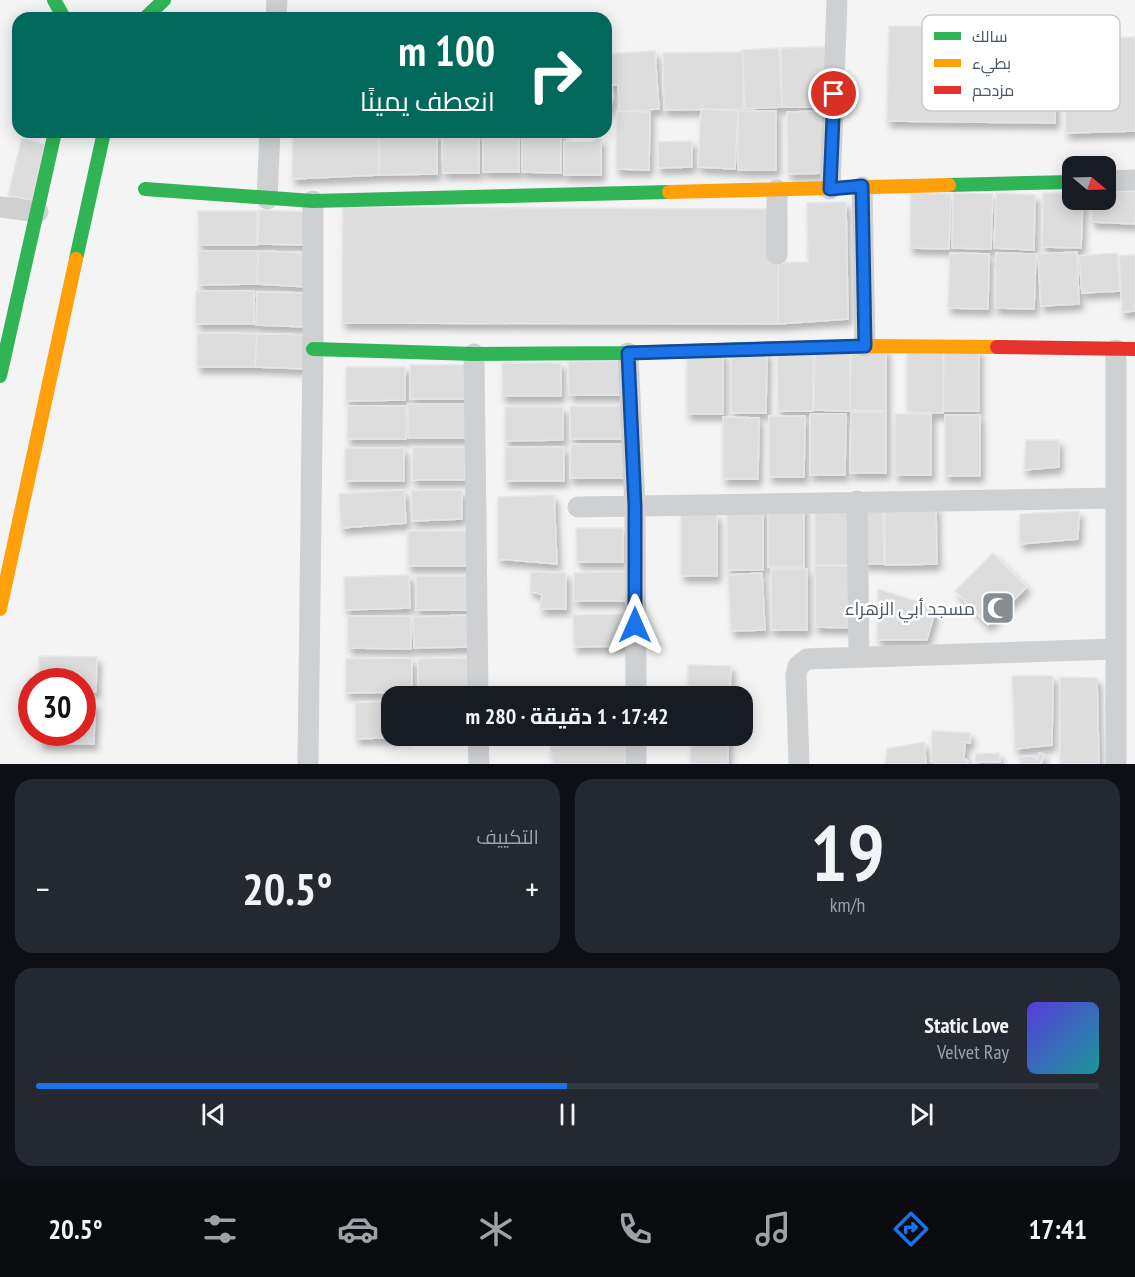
<!DOCTYPE html>
<html lang="ar">
<head>
<meta charset="utf-8">
<style>
  :root { --surface:#171b24; --page:#242831; --text:#f1f3f6; --muted:#9ea1a6; --line:#363941; --accent:#1a73e8 }
  body { margin:0; font-family:"PT Sans Narrow",Cairo,sans-serif; background:var(--page); color:var(--text); direction:rtl; height:100vh; display:flex; flex-direction:column; font-size:22px; white-space:nowrap }
  * { box-sizing:border-box; margin:0 }
  p { font-size:20px; color:var(--muted) }
  .icon { flex:none; width:33px; height:33px; fill:none; stroke:currentColor; stroke-width:2; stroke-linecap:round; stroke-linejoin:round }
  .map { position:relative; height:764px; overflow:hidden; direction:ltr }
  .details { display:flex; flex-direction:column; gap:15px; padding:15px; background:#0d0f14; flex:1 }
  .details>* { flex:none }
  .guide { position:absolute; left:12px; top:12px; width:600px; height:126px; border-radius:18px; box-shadow:0 3px 15px #0003; direction:rtl; background:#00695c; color:#fff; overflow:hidden }
  .needle { width:39px; rotate:109deg }
  .tools { position:absolute; left:1062px; top:156px; display:grid; gap:12px }
  .tools a { display:grid; place-items:center; width:54px; height:54px; border-radius:12px; background:var(--surface); box-shadow:0 3px 15px #0003; font-size:30px }
  .speed { position:absolute; left:18px; top:668px; display:flex; gap:12px; font-size:30px; font-weight:700; text-align:center }
  .speed>* { display:grid; place-content:center; width:78px; height:78px; border-radius:50%; background:var(--surface); box-shadow:0 3px 15px #0003; line-height:1 }
  .speed .limit { border:9px solid #d22; background:#fff; color:#111 }
  .pin { position:absolute; display:grid; place-items:center; width:51px; height:51px; color:#fff; margin:-26px; border:3px solid #fff; border-radius:50%; box-shadow:0 2px 6px #0007 }
  .me { position:absolute; width:66px; margin:-33px; rotate:0deg; stroke-linejoin:round; filter:drop-shadow(0 0 4px #0008) }
  .turn { display:flex; align-items:center; gap:21px; height:126px; padding:0 18px; font-size:27px }
  .turn .icon { width:78px; height:78px; stroke-width:2.5 }
  .turn b { display:block; font-size:42px; line-height:51px }
  .big { font-size:45px; font-weight:700; line-height:1.1 }
  .details .widget { flex:1; display:flex; flex-direction:column; justify-content:center; gap:9px; min-width:0; padding:0 21px; border-radius:18px; background:var(--page) }
  .details .dial { align-items:center; gap:0 }
  .dial b { font-size:78px; line-height:1 }
  .song { display:flex; align-items:center; gap:18px }
  .cover { width:72px; height:72px; border-radius:9px; background:linear-gradient(135deg,hsl(250 70% 55%),hsl(180 70% 35%)) }
  .played { height:6px; border-radius:3px; background:linear-gradient(90deg,var(--accent) 50%,var(--line) 50%) }
  .keys { display:flex; justify-content:space-around; direction:ltr }
  .heat { display:flex; justify-content:space-between; align-items:center; font-size:33px; direction:ltr }
  .details .tiles { flex:1; display:grid; gap:15px; grid-template-columns:1fr 1fr }
  .widget:last-child { grid-column:span 2 }
  .trip { position:absolute; left:381px; top:686px; width:372px; height:60px; border-radius:18px; background:var(--surface); box-shadow:0 3px 15px #0003; font-weight:700; line-height:60px; text-align:center; direction:rtl }
  .tabs { display:flex; height:96px; justify-content:space-around; align-items:center; background:#090b0e; color:var(--muted) }
  .tabs .icon { width:42px; height:42px }
  .tabs .on { color:var(--accent) }
  .tabs b { font-size:27px; color:var(--text) }
  .map>svg:first-child { display:block }
  .building { fill:#ddddde; stroke:#e5e6e7; stroke-width:1.5; filter:url(#shadow) }
  .lines { fill:none; stroke-linecap:round; stroke-linejoin:round }
  .street { stroke:#ced0d2; stroke-width:21 }
  .fast { stroke:#30b455; stroke-width:14 }
  .slow { stroke:#ff9f0a; stroke-width:14 }
  .jam { stroke:#e5322d; stroke-width:14 }
  .route-casing { stroke:#114b97; stroke-width:15 }
  .route { stroke:#1a73e8; stroke-width:10 }
  .labels { text-anchor:middle; dominant-baseline:central; stroke-width:5; stroke-linejoin:round; paint-order:stroke }
  .poi-label { font-size:18px; fill:#4a5661; stroke:#fff; text-anchor:end }
  .key { fill:#fff; stroke:#c9ccd0; stroke-width:1.5 }
  .key-label { font-size:16px; fill:#4a5661 }
</style>
</head>
<body>
<div class="map">
<svg width="1135" height="764" viewBox="0 0 1135 764">
  <defs>
    <filter id="shadow"><feDropShadow dx="3.5" dy="6" stdDeviation="3" flood-color="#0004"/></filter>
  </defs>
  <rect width="100%" height="100%" fill="#f4f4f4"/>
  <path class="building" d="M889,26l168,2 -2,95 -168,-2z
    M1135,37v94l-69,2 -3,-94z
    M825,47l2,60h-45l-1,-59z
    M779,48l3,59 -37,2 -3,-59z
    M655,51l4,58 -39,2 -2,-26h-6l1,13 -3,12 -4,1v-57z
    M743,52v57l-79,1 -1,-57z
    M701,109l37,2 -3,58 -37,-2z
    M617,111l33,1 -1,58 -33,-1z
    M738,111h38v59h-38z
    M827,111l2,62 -41,1 -1,-62z
    M293,132h86v43l-87,4z
    M379,132h58v42l-58,1z
    M442,132h37v41h-36z
    M483,132h36v40h-36z
    M522,132h39v41l-39,-1z
    M22,138l23,7 -12,56 -25,-6z
    M601,138v37h-37v-33h26z
    M692,141v26l-34,1v-26z
    M1135,191v33l-43,-2 -2,-22h16v-8z
    M911,193l40,1 -2,55 -39,-1z
    M953,193l40,1 -2,55 -39,-1z
    M996,193l39,2 -1,55 -40,-2z
    M1043,193h29v7h11l-2,48 -39,-1z
    M846,202l2,117 -70,5v-61l30,-1 -1,-59z
    M343,207l436,2 -1,115 -436,-1z
    M259,210l52,2 -1,33 -52,-1z
    M198,211h59v34h-59z
    M198,251h60l-1,33 -59,1z
    M258,251l52,2 -2,34 -51,-3z
    M1077,252l2,52 -38,2 -3,-52z
    M950,253l39,1 -1,55 -40,-1z
    M996,253l40,1 -2,55 -39,-1z
    M1117,253l3,38 -38,2 -3,-37z
    M1135,255v56l-13,1 -3,-56z
    M196,291h58v33h-58z
    M257,292l52,1 -1,34 -52,-2z
    M197,333l60,1 -2,33h-58z
    M257,334l51,1 -1,34 -52,-2z
    M777,349l36,1v61h-35z
    M815,349h35v62l-36,-1z
    M851,349h35v62l-36,-1z
    M944,350h35v61h-36z
    M731,351l36,1 -1,61h-35z
    M907,351h36v62l-36,-1z
    M687,353h36v61h-36z
    M568,361h59v34h-58z
    M502,363h59v33h-59z
    M410,365h59v34h-59z
    M346,367h59v33l-59,1z
    M408,404h60l-1,34h-59z
    M348,406h58v33h-59z
    M570,406h59v33h-59z
    M505,407h58v33l-58,1z
    M851,412h35v61h-36z
    M810,414h36l-1,61h-35z
    M895,414h36v61h-36z
    M945,415h35v61h-35z
    M769,416h36l-1,61h-35z
    M723,417l36,1 -1,61h-35z
    M1026,440h33v27l-35,3z
    M571,444h58v34h-59z
    M413,447h52v33h-53z
    M505,447h59v34h-59z
    M345,448h59v33h-59z
    M404,490l2,33 -65,5 -2,-34z
    M462,490v29l-50,2 -1,-30z
    M554,495l3,69 -59,-5v-62z
    M815,504h36v61h-36z
    M768,505h36v62h-36z
    M936,506l1,58 -52,1v-58z
    M727,509h36v61h-36z
    M1079,511l-1,28 -58,5v-30z
    M862,512h21l1,52h-21z
    M681,514h36v62h-36z
    M576,528h47v34h-46z
    M408,531h62v35h-62z
    M993,553l34,34 -39,38 -33,-34z
    M815,566h36v62l-36,-1z
    M771,569h36v61h-36z
    M531,572l35,1v36h-26l2,-14 -12,-4z
    M628,572l1,29h-55v-28z
    M762,573l3,57 -34,1 -3,-56z
    M409,575l1,33 -65,2 -1,-33z
    M416,576h52v34h-52z
    M878,589l58,19 -9,32h-50z
    M626,614l1,32 -53,1 -1,-32z
    M470,615l1,32 -57,1 -1,-31z
    M348,616h63v33l-63,-1z
    M39,656l58,1 -1,35 -14,-1v-10h-43z
    M412,658v34l-66,1v-34z
    M470,658v33l-52,1v-33z
    M688,665l43,1 -1,30h-42z
    M1012,676h41l-1,69 -37,4z
    M1060,677l37,1 2,86h-39z
    M392,701v34h15v2l-51,2 -1,-36z
    M82,702l13,1 -1,41 -54,-1v-11h42z
    M932,731l38,2v10l-5,-1 -1,16 4,3v3h-31l-6,-3z
    M691,735h37v29h-38z
    M924,742l2,22h-41l2,-15z
    M626,745l-1,19h-72l-3,-18z
    M999,753l1,9h-25l1,-8z
    M1039,753l5,1 -3,10h-20l-2,-7 14,-1 4,4z"/>
  <g class="lines">
    <path class="street" d="M276,18l1,-18
      M1106,181l29,-1
      M862,187l3,159
      M830,189l7,-189
      M267,199l3,-67
      M0,207l38,5
      M777,254v-64
      M1116,350v414
      M628,353l7,153 1,190
      M474,354l4,342
      M857,501l2,156
      M578,507l538,-9
      M478,735l1,29
      M636,735v29
      M308,764l5,-415v-148
      M799,764l-3,-89 2,-9 9,-7 309,-10"/>
    <path class="fast" d="M54,0l10,18
      M145,18l19,-18
      M949,185l123,-3
      M145,189l168,12 356,-9
      M76,259l28,-127
      M313,349l161,5 154,-1 125,-4
      M0,376l55,-244"/>
    <path class="slow" d="M669,192l280,-7
      M753,349l112,-3 132,1
      M0,609l76,-350"/>
    <path class="jam" d="M997,347l138,2"/>
  </g>
  <g class="lines">
    <defs>
      <path id="route" d="M635,625v-119l-7,-153 237,-7 -3,-160 -32,3 4,-95"/>
    </defs>
    <use href="#route" class="route-casing"/>
    <use href="#route" class="route"/>
  </g>
  <defs>
    <symbol id="mosque-square" viewBox="-11 -11 22 22"><rect x="-9" y="-9" width="18" height="18" rx="4" fill="#868d94" stroke="#fff"/><path d="M3.5-4.9A6 6 0 1 0 3.5 4.9A5 5 0 1 1 3.5-4.9Z" fill="#fff"/></symbol>
  </defs>
  <g fill-rule="evenodd">
    <use href="#mosque-square" x="979" y="589" width="38" height="38"/>
  </g>
  <g class="labels">
    <g class="poi-label">
      <text x="975" y="608">مسجد أبي الزهراء</text>
    </g>
  </g>
  <rect x="922" y="15" width="198" height="96" rx="9" class="key"/>
  <rect x="934" y="32" width="27" height="8" fill="#30b455"/>
  <rect x="934" y="59" width="27" height="8" fill="#ff9f0a"/>
  <rect x="934" y="86" width="27" height="8" fill="#e5322d"/>
  <g class="key-label">
    <text x="972" y="42">سالك</text>
    <text x="972" y="69">بطيء</text>
    <text x="972" y="96">مزدحم</text>
  </g>
</svg>
<div class="tools">
<a><svg class="needle" viewBox="-14 -14 28 28"><path d="M0-13l5 13h-10z" fill="#e53935"/><path d="M0 13l5-13h-10z" fill="#9ea1a6"/></svg></a>
</div>
<div class="speed"><div class="limit">30</div></div>
<div class="pin" style="left:834px;top:94px;background:#d93025"><svg class="icon" aria-label="arrive" viewBox="0 0 24 24"><path d="M6 21V4h12l-3 4 3 4H6"/></svg></div>
<svg class="me" style="left:635px;top:625px" viewBox="-20 -20 40 40"><path d="M0-17L14 15 0 8-14 15z" fill="#1a73e8" stroke="#fff" stroke-width="4"/></svg>
<div class="trip">17:42 · 1 دقيقة · 280 m</div>
<div class="guide">
<div class="turn"><svg class="icon" aria-label="right" viewBox="0 0 24 24"><path d="M7 20v-9h11M14 6l5 5-5 5"/></svg><div><b>100 m</b>انعطف يمينًا</div></div>
</div>
</div>
<section class="details">
<div class="tiles">
<div class="widget dial"><b>19</b><p>km/h</p></div>
<div class="widget"><p>التكييف</p>
<div class="heat"><a>−</a><b class="big">20.5°</b><a>+</a></div>
</div>
<div class="widget">
<div class="song"><i class="cover"></i><div><b>Static Love</b><p>Velvet Ray</p></div></div>
<div class="played"></div>
<div class="keys"><svg class="icon" aria-label="previous" viewBox="0 0 24 24"><path d="M18 5L8 12l10 7zM5 5v14"/></svg><svg class="icon" aria-label="pause" viewBox="0 0 24 24"><path d="M8 5v14M16 5v14"/></svg><svg class="icon" aria-label="next" viewBox="0 0 24 24"><path d="M6 5l10 7-10 7zM19 5v14"/></svg></div>
</div>
</div>
</section>
<nav class="tabs">
<b>17:41</b>
<svg class="icon on" aria-label="directions" viewBox="0 0 24 24"><path d="M12 3l9 9-9 9-9-9zM9 14v-3h6M13 9l2 2-2 2"/></svg>
<svg class="icon" aria-label="music" viewBox="0 0 24 24"><path d="M9 18V5l10-2v13"/><circle cx="6" cy="18" r="3"/><circle cx="16" cy="16" r="3"/></svg>
<svg class="icon" aria-label="phone" viewBox="0 0 24 24"><path d="M5 4h4l2 5-3 2q2 4 5 5l2-3 5 2v4C11 20 4 13 5 4z"/></svg>
<svg class="icon" aria-label="climate" viewBox="0 0 24 24"><path d="M12 3v18M4 7l16 10M4 17L20 7"/></svg>
<svg class="icon" aria-label="car" viewBox="0 0 24 24"><path d="M5 17H2v-5l4-1 3-4h7l3 4 3 1v5h-3M9 17h6M6 11h13"/><circle cx="7" cy="17" r="2"/><circle cx="17" cy="17" r="2"/></svg>
<svg class="icon" aria-label="filters" viewBox="0 0 24 24"><path d="M4 7h16M4 17h16"/><circle cx="9" cy="7" r="2"/><circle cx="15" cy="17" r="2"/></svg>
<b>20.5°</b>
</nav>
</body>
</html>
